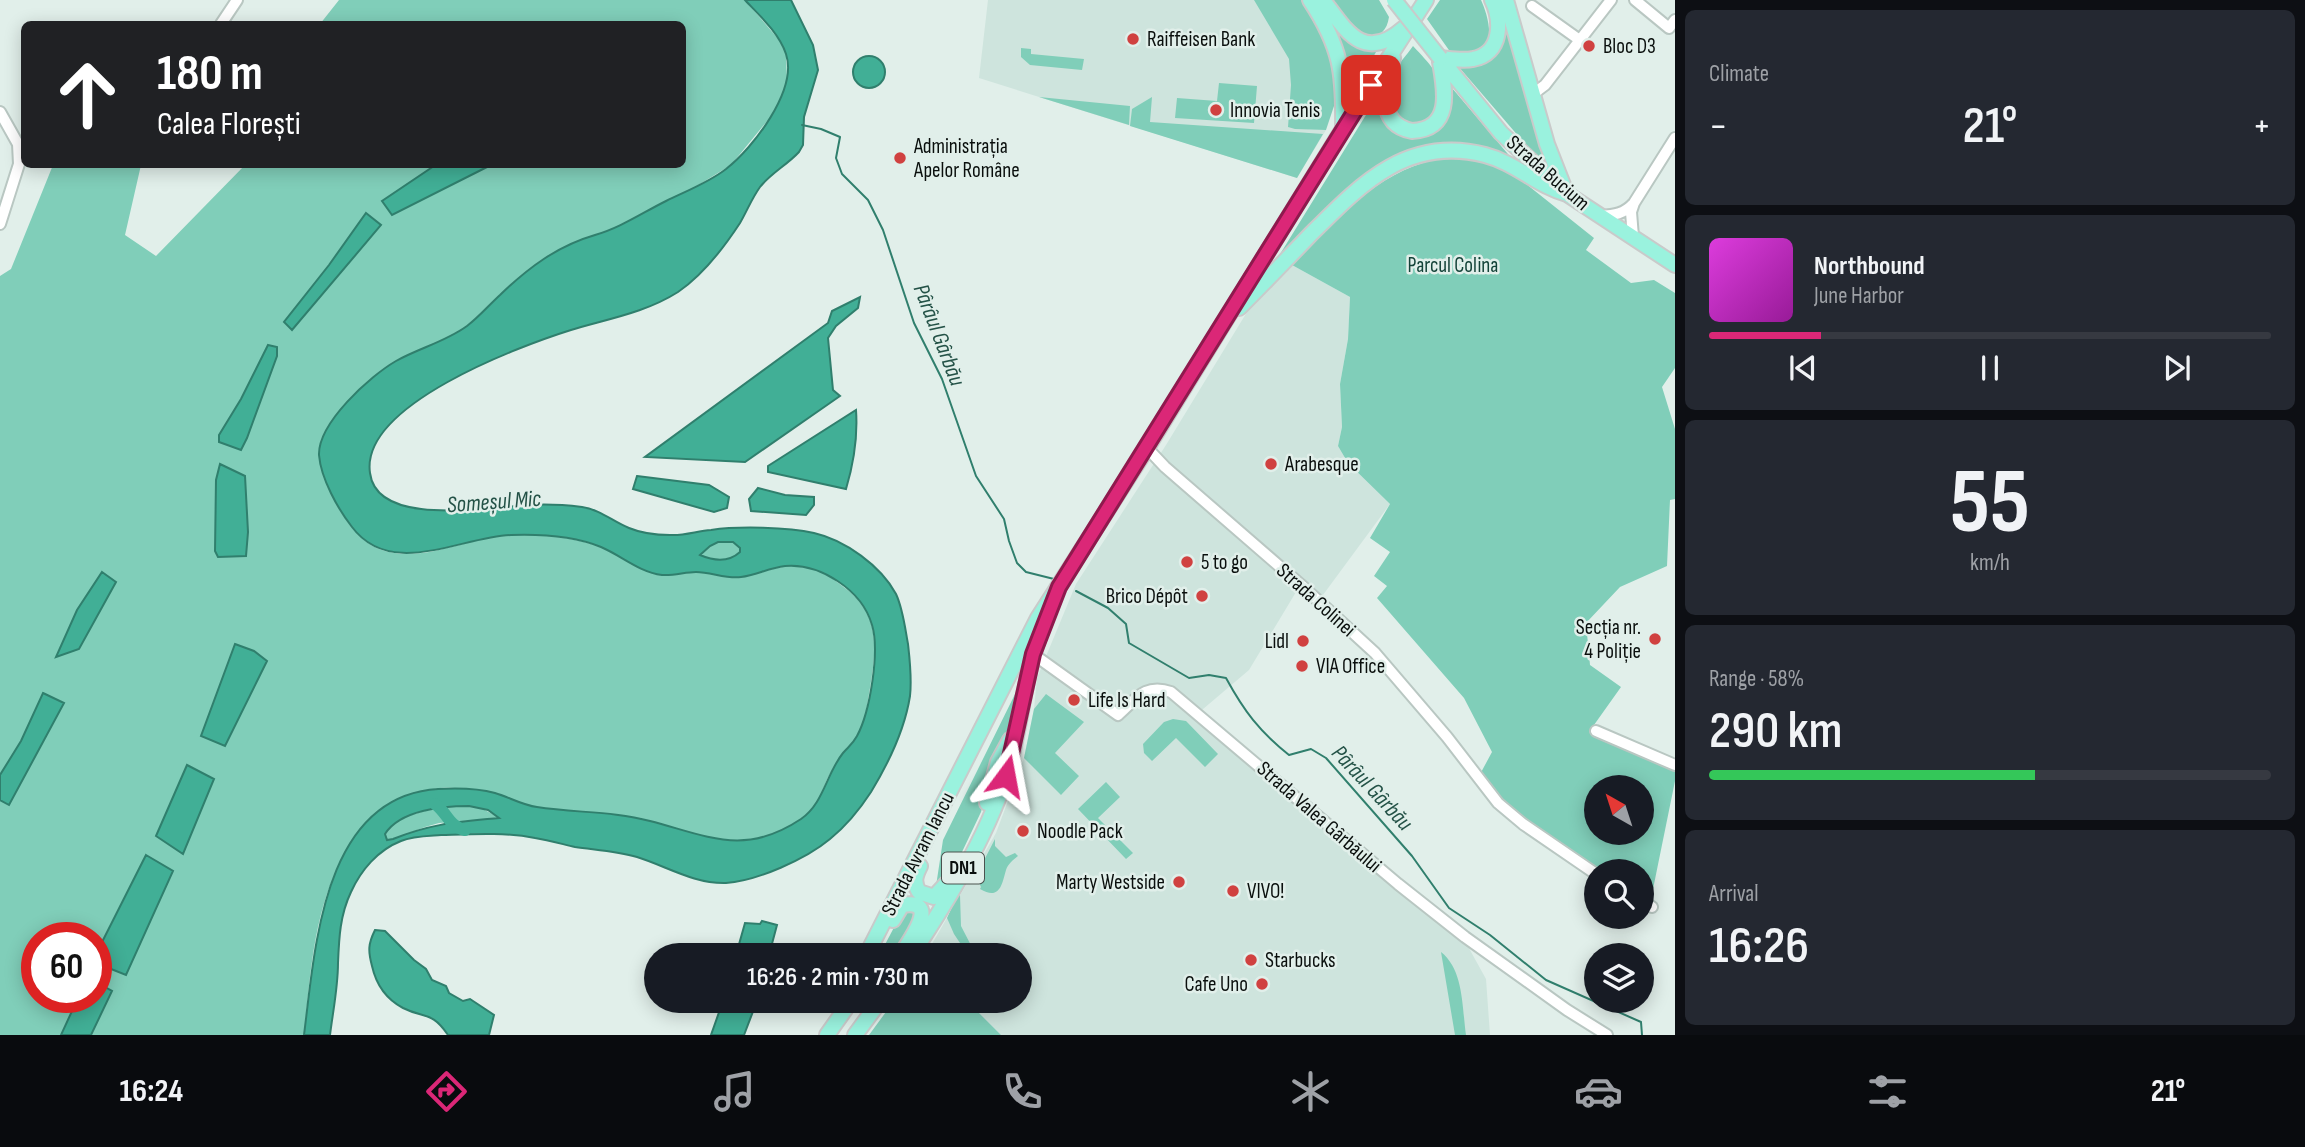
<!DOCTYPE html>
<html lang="en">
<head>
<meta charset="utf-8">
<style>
  :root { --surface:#171b24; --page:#242831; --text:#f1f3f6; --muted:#9ea1a6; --line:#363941; --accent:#db2777 }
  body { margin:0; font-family:"Sofia Sans Condensed",sans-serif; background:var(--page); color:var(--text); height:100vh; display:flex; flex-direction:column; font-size:26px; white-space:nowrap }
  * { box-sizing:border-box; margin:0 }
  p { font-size:23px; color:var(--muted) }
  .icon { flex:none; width:38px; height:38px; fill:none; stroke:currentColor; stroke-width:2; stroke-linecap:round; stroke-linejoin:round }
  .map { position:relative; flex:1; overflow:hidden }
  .sheet { display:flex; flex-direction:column; gap:10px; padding:10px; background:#0d0f14; width:630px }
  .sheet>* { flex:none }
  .top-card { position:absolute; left:21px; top:21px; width:665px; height:147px; border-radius:10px; box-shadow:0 4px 18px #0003; background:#202124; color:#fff; overflow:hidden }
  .needle { width:46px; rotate:321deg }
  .fabs { position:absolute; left:1584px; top:775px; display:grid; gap:14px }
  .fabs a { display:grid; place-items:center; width:70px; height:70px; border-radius:50%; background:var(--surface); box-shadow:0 4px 18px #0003; font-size:35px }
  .speed { position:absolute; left:21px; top:922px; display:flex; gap:14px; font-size:35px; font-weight:700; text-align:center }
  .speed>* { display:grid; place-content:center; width:91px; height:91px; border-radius:50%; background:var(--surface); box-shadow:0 4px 18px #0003; line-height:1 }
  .speed .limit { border:10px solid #d22; background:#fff; color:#111 }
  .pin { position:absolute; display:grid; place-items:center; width:60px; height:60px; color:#fff; margin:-30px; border-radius:14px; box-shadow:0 4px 10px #0006 }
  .me { position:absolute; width:77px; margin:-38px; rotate:13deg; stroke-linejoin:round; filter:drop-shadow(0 0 5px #0008) }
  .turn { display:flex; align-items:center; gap:24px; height:147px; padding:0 21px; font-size:32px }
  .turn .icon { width:91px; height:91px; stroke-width:2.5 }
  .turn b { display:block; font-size:49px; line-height:60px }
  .big { font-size:52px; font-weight:600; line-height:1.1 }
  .sheet .widget { flex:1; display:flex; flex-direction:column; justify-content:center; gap:10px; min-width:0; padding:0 24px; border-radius:10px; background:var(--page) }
  .sheet .dial { align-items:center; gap:0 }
  .dial b { font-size:91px; line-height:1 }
  .song { display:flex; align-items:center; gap:21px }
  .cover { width:84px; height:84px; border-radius:10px; background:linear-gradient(135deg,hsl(300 70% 55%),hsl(300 70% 35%)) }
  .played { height:7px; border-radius:4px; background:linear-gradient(90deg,var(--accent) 20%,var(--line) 20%) }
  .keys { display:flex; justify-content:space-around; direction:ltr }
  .heat { display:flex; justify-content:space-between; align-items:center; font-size:38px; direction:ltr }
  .charge { height:10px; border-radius:5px; background:linear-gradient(90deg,#34c759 58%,var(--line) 0) }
  .trip { position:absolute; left:644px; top:943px; width:388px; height:70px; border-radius:35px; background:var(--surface); box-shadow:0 4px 18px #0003; font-weight:600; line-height:70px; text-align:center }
  .menu { display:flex; height:112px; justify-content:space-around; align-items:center; background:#090b0e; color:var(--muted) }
  .menu .icon { width:49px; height:49px }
  .menu .active { color:var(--accent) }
  .menu b { font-size:32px; color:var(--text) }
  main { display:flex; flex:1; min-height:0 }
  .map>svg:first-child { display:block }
  .built { fill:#cee4dd }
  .green { fill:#80ceb9; fill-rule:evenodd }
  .water { fill:#41af96; stroke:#307f6d; stroke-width:2; fill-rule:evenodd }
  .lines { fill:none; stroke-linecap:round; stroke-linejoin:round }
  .stream { stroke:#307f6d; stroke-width:2 }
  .river { stroke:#41af96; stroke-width:12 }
  .minor-casing { stroke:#b9c7c2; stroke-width:14 }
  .major-casing { stroke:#c9caca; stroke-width:18 }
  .minor { stroke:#fff; stroke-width:10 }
  .major { stroke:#9af2de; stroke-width:14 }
  .major-bridge-casing { stroke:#c9caca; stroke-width:18; stroke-linecap:butt }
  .major-bridge { stroke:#9af2de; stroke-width:14 }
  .route-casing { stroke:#8e194d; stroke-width:18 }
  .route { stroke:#db2777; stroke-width:12 }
  .poi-dot { fill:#d04140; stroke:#e1efea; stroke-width:2.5 }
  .labels { text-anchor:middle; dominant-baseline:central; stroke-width:5; stroke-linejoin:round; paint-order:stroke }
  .shield { fill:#e1efea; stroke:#4a524f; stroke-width:2 }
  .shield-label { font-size:19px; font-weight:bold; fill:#0a0f0d }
  .poi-label { font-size:21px; fill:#0a0f0d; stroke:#e1efea; text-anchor:start }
  .street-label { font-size:21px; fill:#0a0f0d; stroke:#e1efea }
  .park-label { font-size:21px; fill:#134338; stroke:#e1efea }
  .water-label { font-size:23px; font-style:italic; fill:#245247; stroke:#e1efea }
</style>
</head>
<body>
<main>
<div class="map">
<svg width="1675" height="1035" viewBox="0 0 1675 1035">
  <rect width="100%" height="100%" fill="#e1efea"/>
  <path class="built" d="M988,0h289l29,129 20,1 -29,48 -318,-100z
    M1292,265l58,32 -2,42 -8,45 2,43 -4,19 10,17 42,41 -70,95 -21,-12 -50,83 -53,45 161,145 108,81 21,38 4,56h-489l-34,-34h53v-45h-95l71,-123 28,-75 10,-49 3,-31 39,-94 90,-139 81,-133z"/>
  <path class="green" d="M339,0h406l35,41 6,13 1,27 -9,25 -10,14 -37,45 -273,167 -71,35 -33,28 -34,67c10,30 27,74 59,87 40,16 88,-11 128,-14 27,-2 58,1 84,9 28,8 67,27 96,29 5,0 10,-1 15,-1 13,1 25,7 38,5 23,-3 43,-15 67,-10 13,3 24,10 34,18 39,27 36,61 29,103 -3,17 -5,37 -15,51 -7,11 -17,19 -23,31 -12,20 -10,35 -33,50 -60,38 -93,15 -154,0 -38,-10 -76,-6 -114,-14 -8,-1 -14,-6 -22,-8 -19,-7 -56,-13 -76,-9 -11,2 -24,11 -34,16 -9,5 -20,8 -28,14 -8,6 -13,16 -19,24 -38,55 -41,127 -48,192h-304v-759l11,-7 42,-104h88l-16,70 31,21 89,-91 437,-1v-140h-362zM37,938h59v60h-59z
    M1254,0h47l27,47 9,50 -11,33 -31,-1 -7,-2 3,-42 -2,-26z
    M1320,0c16,24 25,46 56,52l-21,37 -6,7z
    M1332,0h47l10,17c-2,14 -9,19 -22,22l-18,-12z
    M1440,0h41c7,15 17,49 -7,54 -7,1 -16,-1 -23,-1l-24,-34z
    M1502,0l51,173 -8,-6 -87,-101h23l16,-14z
    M1413,46c27,29 32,32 19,72 -24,14 -38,4 -40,-23 0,-4 -2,-12 -1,-17 3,-10 16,-23 22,-32z
    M1021,48l10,1v5l53,5 -2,11 -52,-5 -9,-8z
    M1219,83l38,3 -3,37 -79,-5 2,-20 40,3z
    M1452,88l61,72 -16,-7 -100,8 -128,111 113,-183c-1,9 -3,18 1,27 8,22 46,27 60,9 8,-10 8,-26 9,-37z
    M1039,97l91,9 -1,19z
    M1152,97l-2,25 173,12 -26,44 -167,-52 2,-17z
    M1471,158l40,14 83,66 -8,12 45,33 23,-3 21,13v75l-13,19 13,42v70l-5,1 -3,66 -47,21 -34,36 4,42 31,22 -32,45 86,36v13l-23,113 -10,-4v-18l-38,-1 -53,-29 -73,-64 14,-26 -28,-54 -87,-100 10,-12 -13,-10 16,-24 -20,-14 20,-34 -42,-41 -10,-17 4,-19 -2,-43 8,-45 2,-42 -58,-32c42,-43 81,-90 141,-105 12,-3 26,-1 38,-2zM1596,788h46v45h-46z
    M718,542h15l7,6v4c-12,11 -26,9 -40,3l10,-9z
    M1018,688l-9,39 -7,14 -21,71 -19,40 -22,36 -4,-2 7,-46z
    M1046,694l38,28 -29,31 24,23 -18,19 -37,-37 10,-49z
    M1173,719l13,2 32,33 -13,13 -29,-29 -24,23 -8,-8 -1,-9 21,-22z
    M1106,782l14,15 -22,21 35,35 -7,6 -48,-50z
    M458,806l21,1 21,11 -61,5 -14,4 -32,12 -6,1 -2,-3c3,-23 54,-29 73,-31z
    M995,839v7l11,11 9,-4 3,3c-5,4 -10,8 -12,14 -4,14 -6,31 -26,19l1,-2 -5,-11z
    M960,895l1,31 15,29h-8l-14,-21 -7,-16 10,-22z
    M908,908l10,7 -21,40 -18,1 21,-40z
    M1441,952c23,18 21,56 25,83h-11z
    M894,1001h73l34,34h-132z"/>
  <path class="water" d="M745,0h46l22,45 5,25 -14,47 -1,28 -4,7c-12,13 -28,21 -39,35 -8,11 -13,24 -20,36 -17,26 -37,52 -62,69 -33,21 -71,27 -107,38 -51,16 -211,75 -201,143 7,56 123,33 160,32 17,-1 35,0 52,2 19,3 30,14 47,21 12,5 28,7 41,7 14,1 27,-4 41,-5 27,-4 77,-3 103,3 31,7 67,33 82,61 7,15 9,34 12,50 2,18 4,34 2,52 -5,32 -22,68 -39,96 -11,17 -25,34 -41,47 -24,20 -73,42 -104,44 -32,1 -60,-17 -89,-26 -20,-6 -41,-7 -62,-10 -13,-3 -27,-7 -40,-9 -31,-6 -62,-4 -94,-3 -13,1 -28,1 -40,6 -23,9 -40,29 -50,51 -11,23 -12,46 -13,71 0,24 -5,48 -8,72h-26c11,-85 18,-239 134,-246 18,-1 39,-1 57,4 14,4 27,12 42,14 38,6 76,4 113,14 58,15 94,36 151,-2 23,-16 25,-45 42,-66 6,-7 9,-8 14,-17 13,-24 23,-85 15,-111 -10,-35 -52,-62 -87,-59 -16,2 -29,9 -44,11 -15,2 -30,-5 -45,-5 -11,0 -22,4 -34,3 -23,-3 -40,-19 -61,-28 -27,-11 -61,-13 -90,-12 -51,2 -120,44 -159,-8 -14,-18 -31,-48 -33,-72 -1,-32 51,-79 77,-94 23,-13 49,-19 71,-35 12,-9 22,-21 33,-31 28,-27 57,-49 95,-60 25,-7 47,-22 71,-34 20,-10 42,-18 60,-32 27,-21 72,-79 60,-115 -7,-21 -27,-39 -41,-54zM718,542h15l7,6v4c-12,11 -26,9 -40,3l10,-9zM469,806l19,4 11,8c-41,4 -66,5 -106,21l-6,1 -2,-6c15,-24 58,-28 84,-28z
    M853 72a16 16 0 1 1 32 0a16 16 0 1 1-32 0Z
    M437,164l54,1 -99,50 -10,-14z
    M366,213l15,12 -89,105 -8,-8 45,-57z
    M860,297l-2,11 -22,18 -8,12 5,52 7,6 -95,66 -100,-5 183,-134 4,-12z
    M268,345l9,2v9l-30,82 -6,12 -22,-8v-7l22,-36z
    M856,410c2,28 -2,52 -10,79l-78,-17v-6z
    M220,464l25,12 3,56 -2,24 -28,1 -3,-6 1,-71z
    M637,476l72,9 20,12 -2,11 -13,4 -81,-23z
    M758,488l27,7 29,2v8l-8,10 -55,-4 -2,-12z
    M102,572l14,10 -37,67 -23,8 21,-47z
    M235,644l19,7 13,10 -42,85 -24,-10z
    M43,693l21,10 -55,102 -9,-5v-25l21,-34z
    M187,765l27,14 -31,75 -27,-18z
    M146,855l27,16 -47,104 -30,-12v-9z
    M762,921l15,4 -8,30h-33l9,-32 15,1z
    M375,930l10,1 29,29 12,9 6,11 14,6 3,7 14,8 7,-2 24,16 -5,20h-41c-16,-24 -23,-16 -45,-27 -17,-9 -27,-24 -31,-42 -4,-15 -4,-22 3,-36z
    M96,982l16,9 -21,44h-30l17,-37h18z
    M723,1001h34l-13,34h-33z"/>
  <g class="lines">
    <path class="stream" d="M802,125l19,4 19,8 -4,21 6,16 26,26 15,30 31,93 28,56 34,97 28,43 5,22 8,22 9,9 28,7
      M1076,591l32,17 18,16 3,19 60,35 20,-3 17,3c18,33 33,53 63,77l22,-6 15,9 86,98 37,52 41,27 56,45 95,42 1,13"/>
    <path class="river" d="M435,804c12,8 14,23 30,26"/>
    <defs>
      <path id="minor" d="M1635,0l34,28 6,-8
        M1532,6l49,35
        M221,24l16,-24
        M1533,94l12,-9 66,-85
        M0,112l18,32 1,20 -19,60
        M1600,216c15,-1 24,-2 34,-13l41,-65
        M1633,237l-2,-25 3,-9
        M1147,448l18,19 136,118 74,68 72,84 51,66 25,21 73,50
        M1033,654l85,61c18,-16 27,-32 53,-23l227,192 67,53 102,73 40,25
        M1596,731l79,34
        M1642,901l10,6"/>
      <path id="major" d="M1310,0c31,47 34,73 33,128
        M1323,0c24,32 41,63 81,28
        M1506,0l41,144 18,46
        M1393,58c-7,26 -18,66 19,73 41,-2 33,-41 28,-69
        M1440,58l61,75 66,61 108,71
        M1440,58c11,1 23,3 33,1 29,-5 29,-38 19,-59
        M1239,308c24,-24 48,-49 71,-73 50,-50 97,-100 175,-80 31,8 52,31 82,39
        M987,803l11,-41 12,-22
        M920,866c-5,10 -7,16 -1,26l15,5 15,-16
        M893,920l9,-15c41,-7 6,38 -2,51
        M866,956l172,-338 109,-170 196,-319 83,-129
        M911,956c37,-56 74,-116 95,-179 16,-51 17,-105 39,-155
        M827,1035l24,-34
        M855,1035l25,-34"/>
    </defs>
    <use href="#minor" class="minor-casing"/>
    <use href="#major" class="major-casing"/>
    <use href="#minor" class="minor"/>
    <use href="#major" class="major"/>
    <defs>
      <path id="major-bridge" d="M1394,0l46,58"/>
    </defs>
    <use href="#major-bridge" class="major-bridge-casing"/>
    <use href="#major-bridge" class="major-bridge"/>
  </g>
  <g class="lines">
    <defs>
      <path id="route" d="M1006,776l27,-122 26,-67 312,-502"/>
    </defs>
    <use href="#route" class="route-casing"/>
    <use href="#route" class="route"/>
  </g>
  <g class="poi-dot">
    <circle cx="1133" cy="39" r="7"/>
    <circle cx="1589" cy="46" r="7"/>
    <circle cx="1216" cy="110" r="7"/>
    <circle cx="900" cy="158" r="7"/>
    <circle cx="1271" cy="464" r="7"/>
    <circle cx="1187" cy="562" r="7"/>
    <circle cx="1202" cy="596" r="7"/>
    <circle cx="1655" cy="639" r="7"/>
    <circle cx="1303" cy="641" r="7"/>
    <circle cx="1302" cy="666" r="7"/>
    <circle cx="1074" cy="700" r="7"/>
    <circle cx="1023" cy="831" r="7"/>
    <circle cx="1179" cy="882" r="7"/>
    <circle cx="1233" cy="891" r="7"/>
    <circle cx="1251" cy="960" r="7"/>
    <circle cx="1262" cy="984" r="7"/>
  </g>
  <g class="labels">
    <rect class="shield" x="942" y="852.5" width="42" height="31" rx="5"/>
    <g class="shield-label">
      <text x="963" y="868">DN1</text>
    </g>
    <g class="poi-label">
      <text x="1147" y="39">Raiffeisen Bank</text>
      <text x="1603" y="46">Bloc D3</text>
      <text x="1230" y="110">Innovia Tenis</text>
      <text x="914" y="146">Administrația<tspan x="914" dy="24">Apelor Române</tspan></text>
      <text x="1285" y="464">Arabesque</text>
      <text x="1201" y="562">5 to go</text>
      <text x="1188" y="596" text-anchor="end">Brico Dépôt</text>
      <text x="1641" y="627" text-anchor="end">Secția nr.<tspan x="1641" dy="24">4 Poliție</tspan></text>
      <text x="1289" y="641" text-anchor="end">Lidl</text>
      <text x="1316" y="666">VIA Office</text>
      <text x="1088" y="700">Life Is Hard</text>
      <text x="1037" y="831">Noodle Pack</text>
      <text x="1165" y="882" text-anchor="end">Marty Westside</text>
      <text x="1247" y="891">VIVO!</text>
      <text x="1265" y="960">Starbucks</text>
      <text x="1248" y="984" text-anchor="end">Cafe Uno</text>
    </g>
    <g class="street-label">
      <text transform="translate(1548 173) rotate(41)">Strada Bucium</text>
      <text transform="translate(1316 600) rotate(42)">Strada Colinei</text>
      <text transform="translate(1319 817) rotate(41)">Strada Valea Gârbăului</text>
      <text transform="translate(918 854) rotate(-63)">Strada Avram Iancu</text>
    </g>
    <g class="park-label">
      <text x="1453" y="265">Parcul Colina</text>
    </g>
    <g class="water-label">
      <text transform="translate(939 335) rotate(69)">Pârâul Gârbău</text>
      <text transform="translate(494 502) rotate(-4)">Someșul Mic</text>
      <text transform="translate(1372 788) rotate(47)">Pârâul Gârbău</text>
    </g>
  </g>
</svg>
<div class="fabs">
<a><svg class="needle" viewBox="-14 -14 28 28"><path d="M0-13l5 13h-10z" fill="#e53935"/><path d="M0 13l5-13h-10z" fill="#9ea1a6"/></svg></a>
<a><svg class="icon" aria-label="search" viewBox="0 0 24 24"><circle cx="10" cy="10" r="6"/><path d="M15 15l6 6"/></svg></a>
<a><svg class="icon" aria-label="layers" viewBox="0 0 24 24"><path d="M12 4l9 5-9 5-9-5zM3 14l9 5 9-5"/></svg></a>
</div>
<div class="speed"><div class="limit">60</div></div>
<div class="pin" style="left:1371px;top:85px;background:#d93025"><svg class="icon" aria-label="arrive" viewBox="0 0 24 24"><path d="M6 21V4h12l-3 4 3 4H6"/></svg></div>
<svg class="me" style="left:1006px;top:776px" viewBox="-20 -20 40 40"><path d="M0-17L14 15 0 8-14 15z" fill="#db2777" stroke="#fff" stroke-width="4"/></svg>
<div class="trip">16:26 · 2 min · 730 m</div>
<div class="top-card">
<div class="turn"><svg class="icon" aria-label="ahead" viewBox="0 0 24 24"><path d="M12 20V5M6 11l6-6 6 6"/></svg><div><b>180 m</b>Calea Florești</div></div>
</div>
</div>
<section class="sheet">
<div class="widget"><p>Climate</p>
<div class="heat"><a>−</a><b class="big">21°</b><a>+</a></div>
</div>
<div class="widget">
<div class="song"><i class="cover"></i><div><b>Northbound</b><p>June Harbor</p></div></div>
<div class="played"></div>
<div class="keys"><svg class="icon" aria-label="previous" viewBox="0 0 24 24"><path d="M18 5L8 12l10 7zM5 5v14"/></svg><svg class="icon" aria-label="pause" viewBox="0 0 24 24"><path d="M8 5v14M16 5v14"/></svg><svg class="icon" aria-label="next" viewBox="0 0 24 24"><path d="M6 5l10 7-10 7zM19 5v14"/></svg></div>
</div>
<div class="widget dial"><b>55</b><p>km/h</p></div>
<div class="widget"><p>Range · 58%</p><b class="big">290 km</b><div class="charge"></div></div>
<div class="widget"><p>Arrival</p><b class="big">16:26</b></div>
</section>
</main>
<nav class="menu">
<b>16:24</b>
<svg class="icon active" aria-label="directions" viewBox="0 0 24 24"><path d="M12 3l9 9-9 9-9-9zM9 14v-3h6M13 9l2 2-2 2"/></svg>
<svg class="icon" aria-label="music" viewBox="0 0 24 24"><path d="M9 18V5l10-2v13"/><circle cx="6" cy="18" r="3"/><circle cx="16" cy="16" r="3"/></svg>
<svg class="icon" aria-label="phone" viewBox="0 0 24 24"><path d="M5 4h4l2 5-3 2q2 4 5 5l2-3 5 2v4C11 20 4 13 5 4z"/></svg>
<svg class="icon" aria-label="climate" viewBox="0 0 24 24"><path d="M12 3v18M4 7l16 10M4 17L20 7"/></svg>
<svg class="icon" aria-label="car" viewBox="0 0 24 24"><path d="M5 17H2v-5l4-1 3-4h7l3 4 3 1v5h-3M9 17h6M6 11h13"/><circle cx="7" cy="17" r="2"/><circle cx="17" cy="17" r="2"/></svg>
<svg class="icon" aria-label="filters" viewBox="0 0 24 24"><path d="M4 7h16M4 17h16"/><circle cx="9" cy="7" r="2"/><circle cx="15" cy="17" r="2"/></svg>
<b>21°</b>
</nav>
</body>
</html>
